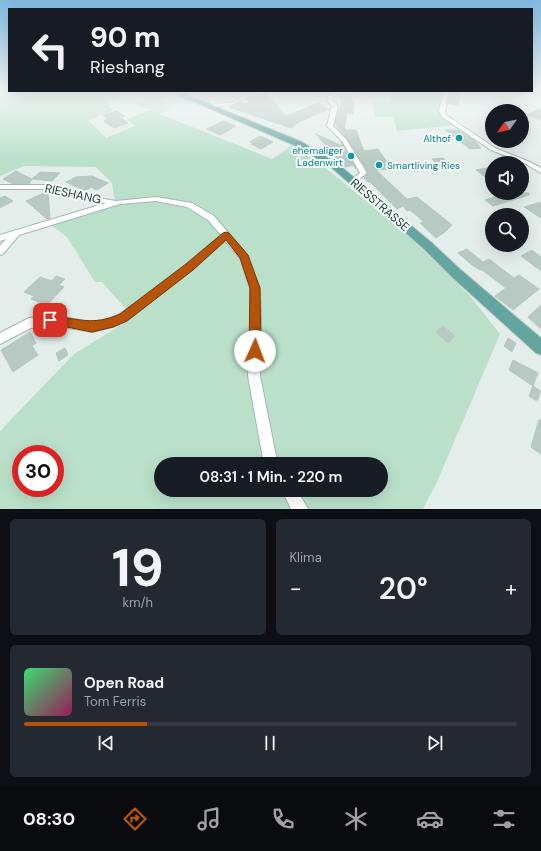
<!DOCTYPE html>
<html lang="de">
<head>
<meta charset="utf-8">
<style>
  :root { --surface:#171b24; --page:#242831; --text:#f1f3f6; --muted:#9ea1a6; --line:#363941; --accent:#b45309 }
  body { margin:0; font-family:"DM Sans",sans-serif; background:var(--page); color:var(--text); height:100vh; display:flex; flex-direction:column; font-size:15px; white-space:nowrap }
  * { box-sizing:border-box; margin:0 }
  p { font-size:13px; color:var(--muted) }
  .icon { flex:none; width:22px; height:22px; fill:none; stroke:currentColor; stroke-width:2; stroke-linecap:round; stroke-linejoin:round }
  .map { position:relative; height:509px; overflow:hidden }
  .sheet { display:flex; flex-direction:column; gap:10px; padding:10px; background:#0d0f14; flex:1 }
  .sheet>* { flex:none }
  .guide { position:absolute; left:8px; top:8px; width:525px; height:84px; border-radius:0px; box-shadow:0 4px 16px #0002; background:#171b24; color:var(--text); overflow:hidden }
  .needle { width:26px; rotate:237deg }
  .buttons { position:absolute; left:485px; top:104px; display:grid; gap:8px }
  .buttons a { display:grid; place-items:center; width:44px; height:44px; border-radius:50%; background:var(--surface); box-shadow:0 4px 16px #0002; font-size:20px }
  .speed { position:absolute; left:12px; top:445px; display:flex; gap:8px; font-size:20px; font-weight:700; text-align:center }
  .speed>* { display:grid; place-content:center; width:52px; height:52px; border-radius:50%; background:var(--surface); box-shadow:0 4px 16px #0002; line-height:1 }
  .speed .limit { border:6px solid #d22; background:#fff; color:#111 }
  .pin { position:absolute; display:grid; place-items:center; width:34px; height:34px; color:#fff; margin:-17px; border-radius:8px; box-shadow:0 2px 6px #0006 }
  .me { position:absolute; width:44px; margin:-22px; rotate:2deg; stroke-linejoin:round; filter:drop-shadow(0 0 3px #0008) }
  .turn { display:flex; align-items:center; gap:14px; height:84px; padding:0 16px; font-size:18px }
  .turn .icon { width:52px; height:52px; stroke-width:2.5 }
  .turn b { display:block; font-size:28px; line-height:34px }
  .big { font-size:30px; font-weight:600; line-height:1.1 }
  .sheet .tile { flex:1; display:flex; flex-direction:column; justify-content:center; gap:6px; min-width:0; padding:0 14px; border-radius:6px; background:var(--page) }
  .sheet .dial { align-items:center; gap:0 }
  .dial b { font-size:52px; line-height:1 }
  .song { display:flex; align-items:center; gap:12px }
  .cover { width:48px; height:48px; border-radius:6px; background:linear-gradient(135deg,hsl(140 70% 55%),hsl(330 70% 35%)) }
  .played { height:4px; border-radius:2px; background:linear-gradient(90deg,var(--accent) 25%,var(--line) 25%) }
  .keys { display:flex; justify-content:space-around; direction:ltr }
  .heat { display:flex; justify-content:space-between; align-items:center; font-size:22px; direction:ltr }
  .sheet .tiles { flex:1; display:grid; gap:10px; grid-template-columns:1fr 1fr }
  .tile:last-child { grid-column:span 2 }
  .trip { position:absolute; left:154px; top:457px; width:234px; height:40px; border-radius:20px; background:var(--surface); box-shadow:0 4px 16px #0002; font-weight:600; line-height:40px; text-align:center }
  .tab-bar { display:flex; height:64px; justify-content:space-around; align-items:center; background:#090b0e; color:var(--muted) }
  .tab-bar .icon { width:28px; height:28px }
  .tab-bar .active { color:var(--accent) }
  .tab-bar b { font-size:18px; color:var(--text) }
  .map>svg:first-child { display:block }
  .built { fill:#d1deda }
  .green { fill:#bae0ca; fill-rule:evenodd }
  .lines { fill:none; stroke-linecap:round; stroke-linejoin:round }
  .stream { stroke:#87bfd6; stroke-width:2 }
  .building { fill:#b8c9c4; stroke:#b5c8c3 }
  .service-casing { stroke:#a5b7b3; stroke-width:3.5 }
  .minor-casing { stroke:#a5b7b3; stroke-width:2 }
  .primary-casing { stroke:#c1cac9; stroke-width:2 }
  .service { stroke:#fff; stroke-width:2.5 }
  .minor { fill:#fff; fill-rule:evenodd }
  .primary { fill:#64a69f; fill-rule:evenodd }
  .route { fill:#b45309; stroke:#753606 }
  .culture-dot { fill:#0f9aa8; stroke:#f4faf8; stroke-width:1.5 }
  .labels { text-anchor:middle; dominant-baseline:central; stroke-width:4; stroke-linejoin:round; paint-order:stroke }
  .far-culture-label { font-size:10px; fill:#0d838f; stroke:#f4faf8; text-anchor:end }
  .street-label { font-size:12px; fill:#21413d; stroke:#f4faf8 }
</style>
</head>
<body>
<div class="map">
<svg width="541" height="509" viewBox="0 0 541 509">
  <rect width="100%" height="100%" fill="#e3eeeb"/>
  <path class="built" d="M153,96l16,7 -6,2 8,4 -13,5 -25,-11z"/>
  <path class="green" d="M0,90l135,1 -29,13 8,6 -26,10 18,18 29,-12 -8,-7 23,-9 122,49 19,-13 27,16 88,71 64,63 30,38 -63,148 -14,27h-423v-78l74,-77 57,-35 94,-78 -8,-3 -91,71 -24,-27h-7l-28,-45 -15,-11 63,-23 -3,-20 -16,-16 -72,-1 -24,10zM21,454h34v34h-34zM161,464h220v26h-220z
    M393,91h51c-7,22 -8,22 12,34l-59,6 -4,-14h-18l-2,-15h16z"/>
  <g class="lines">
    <path class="stream" d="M536,94l5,1"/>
  </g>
  <path class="building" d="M450,92l10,2 -2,11 -10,-2z
    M266,93l20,23 32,-13 11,6 -30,13 -8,6 -63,-21 13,-5 7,2 -1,-5z
    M343,94l6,1 5,9 -1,10 -6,-1 -3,17h12l8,21 14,-2 14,20 -16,1 31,29 10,-2 35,28 -7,7 -9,6 -16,-15 4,-1 -14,-12 -3,1 -4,-5 -6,3 -27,-27h-2l-4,-4 4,-6 -21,-34 -10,-11 -2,-4 7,-22 -3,-6z
    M541,108v12l-14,-5z
    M117,111l8,5 -4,2 7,5 -14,5 -10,-7 4,-2 -5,-4z
    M223,121l13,5 -16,9 -13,-6z
    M445,130h14l16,11 6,7 -11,1z
    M316,134l26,12 -1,-4 15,27 -3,-4 -8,2 -4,-3z
    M260,136l13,6 -12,7 -10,-5 2,-1 -3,-1z
    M443,158l9,9 -12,1 -8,-9z
    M492,167v15l-16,-12z
    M16,171l16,8 8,-7 20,1 -8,8 -20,-2 -3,5h-16l-10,-5z
    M92,176l16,7 -11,7 -6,-3 -5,4 -20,-9 10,-5z
    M48,191l2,27 -3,1 -21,-18z
    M508,193h21v2l-36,11 -8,-6z
    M5,196l8,5 -13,7v-10z
    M541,202v16l-17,-11z
    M467,249l16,13 6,-3 25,19 5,-3 20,14 -26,21 -18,-14 11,-8 -24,-18h-2l-8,-5 -14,-12z
    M532,250l9,7v14l-20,-15z
    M56,276l9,3 -6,6 5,2 -17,18 -16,-6 3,-3 -10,-4 16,-15 12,4z
    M541,305v24l-13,-12z
    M443,326l12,10 -7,7 -12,-11z
    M30,332l6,11 -4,3 6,9 -25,17 -12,-22z
    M508,338l8,5 -4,9 -8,-6z
    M65,348l3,7 -9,6 -3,-8z
    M513,360l25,13 -5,13 -24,-16z
    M533,386l8,5 -4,10 -8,-5z
    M539,420h2v34l-10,-7z"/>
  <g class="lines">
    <defs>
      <path id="service" d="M209,106l22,-2 19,-10 14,-3"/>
      <path id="minor" d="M335,91h5l-7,7v3l5,5 -5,20 13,13 21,34 -13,10 -4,-2 10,-8 -18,-32 -15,-15 5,-20 -5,-5v-4z
        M444,91h4l-3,20 1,4 49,33 35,14 11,6v5l-15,-9 -35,-14 -49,-33 -3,-6z
        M0,185h47l16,2 24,9 29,5 40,-4 36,6 22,13 33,39 13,34 1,29 -1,58 16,80 5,8h-16l-2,-5 -15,-83 3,-58 -1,-29 -10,-31 -15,-17 -33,29 -64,50 -15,7 -21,5 -42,-7 -19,3 -31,16v-11l29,-15 21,-3 42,7 16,-3 12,-5 66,-50 35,-29 -13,-15 -21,-13 -31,-6 -36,3 -101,31 -16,19 -3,1v-9l6,-7 -6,2v-6l106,-32 -20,-3 -27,-9 -12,-2h-47z
        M282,490h15l11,19h-17z"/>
      <path id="primary" d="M169,91h9l124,51 36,22 94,79 29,27 80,68v17l-5,-2 -83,-75 -29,-29 -92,-81 -36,-22z"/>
    </defs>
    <use href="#service" class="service-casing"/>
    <use href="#minor" class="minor-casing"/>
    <use href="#primary" class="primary-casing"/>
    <use href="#service" class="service"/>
    <use href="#minor" class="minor"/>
    <use href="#primary" class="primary"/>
  </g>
  <linearGradient id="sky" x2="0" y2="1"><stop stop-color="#81b8e1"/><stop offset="0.56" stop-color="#f2f7f6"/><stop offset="1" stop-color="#f2f7f6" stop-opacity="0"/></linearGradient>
  <rect width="541" height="161" fill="url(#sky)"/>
  <path class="route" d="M226,232l3,1 19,22 12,33 1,63 -2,4 -4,2 -4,-2 -2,-4 1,-63 -10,-30 -14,-18 -33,30 -66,51 -14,6 -21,5 -46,-9 -2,-3 2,-4 4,-1c27,4 44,11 70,-1l66,-50 37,-31z"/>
  <g class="culture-dot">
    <circle cx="459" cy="138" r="4"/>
    <circle cx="351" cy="156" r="4"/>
    <circle cx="379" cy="165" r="4"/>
  </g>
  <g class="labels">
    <g class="far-culture-label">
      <text x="451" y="138">Althof</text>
      <text x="343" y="150">ehemaliger<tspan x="343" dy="12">Ladenwirt</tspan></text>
      <text x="387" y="165" text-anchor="start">Smartliving Ries</text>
    </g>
    <g class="street-label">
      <text transform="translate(73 194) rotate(12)">RIESHANG</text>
      <text transform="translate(380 205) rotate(41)">RIESSTRASSE</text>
    </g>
  </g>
</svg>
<div class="buttons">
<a><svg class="needle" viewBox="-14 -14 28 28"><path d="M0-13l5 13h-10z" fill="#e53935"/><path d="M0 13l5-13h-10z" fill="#9ea1a6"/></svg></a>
<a><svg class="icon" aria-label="sound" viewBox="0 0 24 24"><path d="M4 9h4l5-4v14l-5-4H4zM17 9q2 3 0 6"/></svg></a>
<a><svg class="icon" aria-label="search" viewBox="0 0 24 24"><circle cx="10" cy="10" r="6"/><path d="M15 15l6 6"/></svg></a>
</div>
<div class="speed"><div class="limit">30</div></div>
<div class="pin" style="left:50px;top:320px;background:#d93025"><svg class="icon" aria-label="arrive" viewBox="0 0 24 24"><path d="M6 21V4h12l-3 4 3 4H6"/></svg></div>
<svg class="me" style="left:255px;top:351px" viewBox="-20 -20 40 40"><circle r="19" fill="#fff"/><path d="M0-13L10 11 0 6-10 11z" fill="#b45309"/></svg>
<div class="trip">08:31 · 1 Min. · 220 m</div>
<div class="guide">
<div class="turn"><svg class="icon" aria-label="left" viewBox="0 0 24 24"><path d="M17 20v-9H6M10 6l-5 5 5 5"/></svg><div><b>90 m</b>Rieshang</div></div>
</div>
</div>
<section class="sheet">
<div class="tiles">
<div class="tile dial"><b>19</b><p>km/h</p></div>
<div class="tile"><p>Klima</p>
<div class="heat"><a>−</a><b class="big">20°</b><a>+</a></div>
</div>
<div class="tile">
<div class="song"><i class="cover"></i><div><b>Open Road</b><p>Tom Ferris</p></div></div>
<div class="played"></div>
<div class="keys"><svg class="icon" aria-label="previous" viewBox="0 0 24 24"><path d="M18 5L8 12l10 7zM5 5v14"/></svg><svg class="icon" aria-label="pause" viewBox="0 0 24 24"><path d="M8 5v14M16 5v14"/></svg><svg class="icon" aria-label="next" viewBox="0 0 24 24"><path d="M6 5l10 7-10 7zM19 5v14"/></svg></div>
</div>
</div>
</section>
<nav class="tab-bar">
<b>08:30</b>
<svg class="icon active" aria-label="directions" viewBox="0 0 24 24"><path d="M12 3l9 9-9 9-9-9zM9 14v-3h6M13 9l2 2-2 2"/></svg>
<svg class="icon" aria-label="music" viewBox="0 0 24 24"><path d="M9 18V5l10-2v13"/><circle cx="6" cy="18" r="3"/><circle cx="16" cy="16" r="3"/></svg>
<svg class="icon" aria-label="phone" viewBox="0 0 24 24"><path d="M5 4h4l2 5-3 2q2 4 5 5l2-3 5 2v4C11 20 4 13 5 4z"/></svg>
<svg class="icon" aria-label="climate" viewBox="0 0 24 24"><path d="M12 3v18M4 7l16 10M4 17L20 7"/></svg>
<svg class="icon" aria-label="car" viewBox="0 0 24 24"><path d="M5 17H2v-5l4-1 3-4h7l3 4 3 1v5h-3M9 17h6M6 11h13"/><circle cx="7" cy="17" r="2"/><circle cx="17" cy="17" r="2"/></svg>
<svg class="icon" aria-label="filters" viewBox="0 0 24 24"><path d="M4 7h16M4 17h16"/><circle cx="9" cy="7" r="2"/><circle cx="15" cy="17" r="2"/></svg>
</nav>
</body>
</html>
